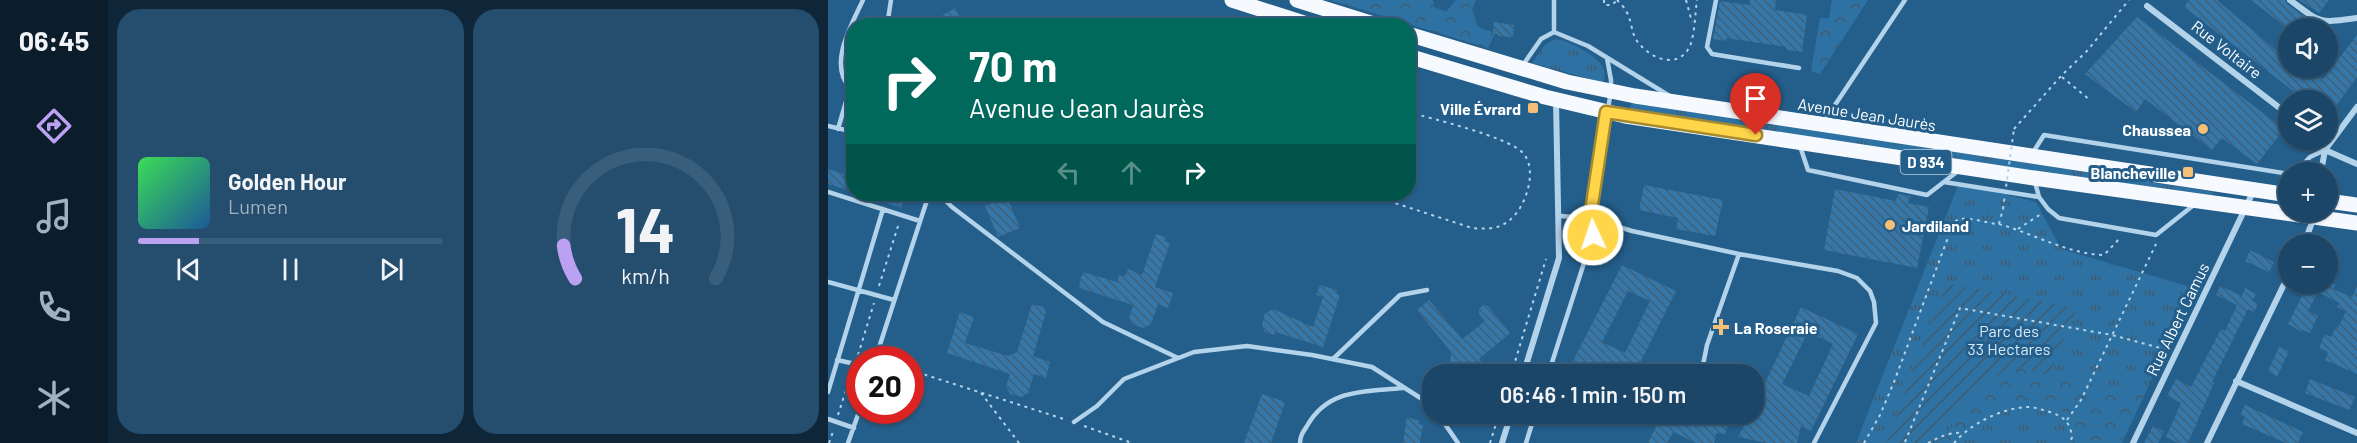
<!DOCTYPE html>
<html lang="fr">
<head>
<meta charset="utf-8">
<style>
  :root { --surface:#1b4668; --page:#244d6e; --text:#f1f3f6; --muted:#a0b1c0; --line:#395e7c; --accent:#bca0f2 }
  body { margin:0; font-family:Barlow,sans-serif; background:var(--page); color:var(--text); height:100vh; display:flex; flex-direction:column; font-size:22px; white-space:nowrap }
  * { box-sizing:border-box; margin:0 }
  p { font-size:20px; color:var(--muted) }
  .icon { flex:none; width:33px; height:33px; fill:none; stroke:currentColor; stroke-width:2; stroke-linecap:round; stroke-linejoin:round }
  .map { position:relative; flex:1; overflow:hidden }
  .panel { display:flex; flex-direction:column; gap:9px; padding:9px; background:#0f2639; width:720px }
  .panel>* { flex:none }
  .guide { position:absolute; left:18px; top:18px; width:570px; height:183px; border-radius:24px; box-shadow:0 2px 4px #0004,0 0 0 2px var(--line); background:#00695c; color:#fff; overflow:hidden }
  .controls { position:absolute; left:1450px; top:18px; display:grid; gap:12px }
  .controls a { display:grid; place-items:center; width:60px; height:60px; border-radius:50%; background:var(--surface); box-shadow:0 2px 4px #0004,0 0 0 2px var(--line); font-size:30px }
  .speed { position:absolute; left:18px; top:346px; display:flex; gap:12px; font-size:30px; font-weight:700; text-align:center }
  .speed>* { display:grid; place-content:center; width:78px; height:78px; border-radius:50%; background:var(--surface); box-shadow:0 2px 4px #0004,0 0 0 2px var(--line); line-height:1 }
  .speed .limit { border:9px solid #d22; background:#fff; color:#111 }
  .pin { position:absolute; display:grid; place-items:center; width:51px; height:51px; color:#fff; margin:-62px -26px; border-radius:50% 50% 50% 0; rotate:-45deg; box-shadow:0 0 6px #0007 }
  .pin .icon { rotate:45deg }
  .me { position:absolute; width:66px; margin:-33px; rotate:357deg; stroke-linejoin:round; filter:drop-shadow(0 0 4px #0008) }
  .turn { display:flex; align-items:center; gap:21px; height:126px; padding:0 24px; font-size:27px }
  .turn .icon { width:78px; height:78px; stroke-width:2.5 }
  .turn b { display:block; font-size:42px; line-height:51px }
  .lanes { display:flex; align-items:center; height:57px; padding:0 24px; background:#0003; justify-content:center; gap:30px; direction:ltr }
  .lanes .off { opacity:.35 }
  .panel .tile { flex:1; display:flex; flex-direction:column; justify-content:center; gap:9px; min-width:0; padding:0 21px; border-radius:24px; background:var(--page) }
  .panel .dial { align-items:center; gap:0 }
  .dial svg { height:156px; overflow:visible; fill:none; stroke:var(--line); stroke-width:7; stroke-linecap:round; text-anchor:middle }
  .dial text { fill:var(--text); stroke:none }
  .song { display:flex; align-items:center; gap:18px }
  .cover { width:72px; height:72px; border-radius:9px; background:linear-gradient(135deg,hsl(130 70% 55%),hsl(210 70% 35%)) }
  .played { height:6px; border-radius:3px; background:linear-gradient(90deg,var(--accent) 20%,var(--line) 20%) }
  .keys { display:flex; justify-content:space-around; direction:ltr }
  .panel .tiles { flex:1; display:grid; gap:9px; grid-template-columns:repeat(2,1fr) }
  .trip { position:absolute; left:594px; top:364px; width:342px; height:60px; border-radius:24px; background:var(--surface); box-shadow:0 2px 4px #0004,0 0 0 2px var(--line); font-weight:600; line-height:60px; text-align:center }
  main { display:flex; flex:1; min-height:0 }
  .menu { display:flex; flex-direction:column; width:108px; justify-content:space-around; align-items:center; background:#0b1c2a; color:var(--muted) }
  .menu .icon { width:42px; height:42px }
  .menu .active { color:var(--accent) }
  .menu b { font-size:27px; color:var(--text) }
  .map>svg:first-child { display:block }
  .grass { fill:url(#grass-tufts) }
  .forest { fill:url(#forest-crowns) }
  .garden { fill:url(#garden-furrows) }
  .building { fill:url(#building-back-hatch); fill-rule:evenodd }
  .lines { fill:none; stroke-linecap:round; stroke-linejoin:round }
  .path { stroke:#b2d3ea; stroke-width:2; stroke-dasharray:3 4.5; stroke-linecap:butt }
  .service { stroke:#b2d3ea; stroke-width:4.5 }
  .minor { stroke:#b2d3ea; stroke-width:6 }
  .primary { stroke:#f6fafe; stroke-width:15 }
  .path-bridge { stroke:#b2d3ea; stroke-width:2; stroke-dasharray:3 4.5; stroke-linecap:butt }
  .route-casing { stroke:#a68a30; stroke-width:15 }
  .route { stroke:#ffd54a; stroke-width:10 }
  .poi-dot { fill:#f5c075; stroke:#245e8b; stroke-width:2 }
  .labels { text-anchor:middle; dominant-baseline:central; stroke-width:6; stroke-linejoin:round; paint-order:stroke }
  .shield { fill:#245e8b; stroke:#bdcfdc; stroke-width:1.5 }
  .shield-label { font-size:15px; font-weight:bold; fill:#fff }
  .street-label { font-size:16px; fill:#fff; stroke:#245e8b }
  .poi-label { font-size:16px; font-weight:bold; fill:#fff; stroke:#245e8b; text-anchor:end }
  .park-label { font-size:16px; fill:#d6eaf8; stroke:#245e8b }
</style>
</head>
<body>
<main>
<nav class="menu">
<b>06:45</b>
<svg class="icon active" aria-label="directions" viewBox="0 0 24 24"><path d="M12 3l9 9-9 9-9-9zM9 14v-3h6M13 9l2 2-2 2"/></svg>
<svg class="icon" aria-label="music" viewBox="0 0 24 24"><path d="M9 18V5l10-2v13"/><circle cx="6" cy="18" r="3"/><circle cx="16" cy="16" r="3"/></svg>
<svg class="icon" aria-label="phone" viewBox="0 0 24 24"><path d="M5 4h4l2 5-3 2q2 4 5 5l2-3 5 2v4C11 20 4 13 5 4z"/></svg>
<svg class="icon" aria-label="climate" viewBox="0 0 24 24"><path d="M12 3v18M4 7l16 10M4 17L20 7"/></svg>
</nav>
<section class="panel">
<div class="tiles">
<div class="tile">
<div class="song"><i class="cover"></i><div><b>Golden Hour</b><p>Lumen</p></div></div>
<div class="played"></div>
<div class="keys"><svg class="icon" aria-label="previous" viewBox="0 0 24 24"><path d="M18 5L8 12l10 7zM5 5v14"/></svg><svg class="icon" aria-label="pause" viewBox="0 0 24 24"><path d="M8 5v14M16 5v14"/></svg><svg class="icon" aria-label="next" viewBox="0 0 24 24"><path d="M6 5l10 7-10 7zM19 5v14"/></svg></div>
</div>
<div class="tile dial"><svg viewBox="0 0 100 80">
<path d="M14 69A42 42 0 1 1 86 69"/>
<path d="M14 69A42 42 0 0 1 8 52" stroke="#bca0f2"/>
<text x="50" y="56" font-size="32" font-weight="700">14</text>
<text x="50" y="72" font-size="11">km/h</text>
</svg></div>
</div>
</section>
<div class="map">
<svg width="1529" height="443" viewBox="0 0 1529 443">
  <defs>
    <pattern id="grass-tufts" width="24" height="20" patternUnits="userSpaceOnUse" patternTransform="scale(1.5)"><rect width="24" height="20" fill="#2e72a3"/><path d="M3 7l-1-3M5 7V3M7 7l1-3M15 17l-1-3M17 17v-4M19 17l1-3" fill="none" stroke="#405b6f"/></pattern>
    <pattern id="forest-crowns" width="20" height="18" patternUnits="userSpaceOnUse" patternTransform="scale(1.5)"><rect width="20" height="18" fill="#2e72a3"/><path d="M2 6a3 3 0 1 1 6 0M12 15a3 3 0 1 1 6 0" fill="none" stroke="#405b6f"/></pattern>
    <pattern id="garden-furrows" width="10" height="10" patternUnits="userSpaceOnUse" patternTransform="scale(1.5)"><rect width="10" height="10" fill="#2e72a3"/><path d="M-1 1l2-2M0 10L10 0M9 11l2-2" fill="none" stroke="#405b6f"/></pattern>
    <pattern id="building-back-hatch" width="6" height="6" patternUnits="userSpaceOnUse" patternTransform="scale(1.5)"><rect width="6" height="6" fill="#3477a8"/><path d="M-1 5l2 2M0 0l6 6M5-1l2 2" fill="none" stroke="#415f75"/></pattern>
  </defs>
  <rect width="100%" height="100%" fill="#245e8b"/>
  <path class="grass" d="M727,39c11,0 42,17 47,27 3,5 3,9 2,14l-2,2 -70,-19 14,-19z
    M804,102l581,90v3l-287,-39 -296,-47z
    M1131,183l77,19 25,47 133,39 -72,155h-266z"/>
  <path class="forest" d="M502,0h103l1,7 12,5 10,-12h20l-4,9 6,18 17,6 -7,15z
    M1004,0h36l-48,74 -9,-3 9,-53h9z
    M1181,366l135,30 -23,47h-45l3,-10 -7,-17 -44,-18c-27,12 -58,21 -77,45h-14z"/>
  <path class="garden" d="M1118,283l131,25 -28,67 -40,-9 -61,50 -28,27h-34z"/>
  <path class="building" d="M922,0h26l-1,10 32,5 -5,37 -16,-2v-3l-60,-9v3l-13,-2 7,-38 29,4z
    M1361,0h28l66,56 6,-6v18h12l15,11 2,-3 5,3 34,-44v42l-29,40v-17h-23l-121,-93z
    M1423,0h34l2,4 26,18 -5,6h-21z
    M1471,0h30l-10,13z
    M127,8l8,14 -6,4h-14l-5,-8z
    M1309,17l147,112 -27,35 -35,-26 -10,12 -67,-51 -9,13 -51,-38z
    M666,22l20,3 -1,12 -15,-1v-2l-5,-1z
    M0,169l26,8v15l-26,-8z
    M816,185l79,15 -8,36 -39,-7 2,-11 -39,-8z
    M1007,189l61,12 2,-7 12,2 -2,7 21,4 -12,61 -93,-18z
    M36,194h41l-4,14 -37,-13z
    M179,197l13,31 -22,9 -13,-31z
    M328,234l10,3 -1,4 5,2 -15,44 18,6 -5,15 -10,-4 -7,20 -8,4 -11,-4 -3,-6 4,-13 -54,-17 2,-12h1l1,-4 34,10 2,-7 6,1 3,-7 14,6z
    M1422,250l24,12 -5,10 -24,-11z
    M794,265l54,26 -42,84h-63l2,-14zM800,291l22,10 -25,52 -23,-11z
    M1475,284h33l-3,5 19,8 5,-11v88l-32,-14 3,-8 -9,-4 6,-14 6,3 5,-10 2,1 8,-17 -9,-4 2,-4 -21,-11 -10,19 10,5 -8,17 -7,-3 -1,2 -14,-8 19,-38z
    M492,285l17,5 -1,3 4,2 -17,52 -48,-15 -1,3 -9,-3 -3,-6 3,-13 8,-4 40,18 10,-30 -7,-2z
    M1392,286l22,10 3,-8 11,6 -4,7 6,3 -4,8 -6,-3 -36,73 2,1 -26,60h-10l-12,-6 15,-34 -14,-7 9,-17 15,8 30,-58 4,2 12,-26 -21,-10z
    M601,300l33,39 23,-18 -6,-7v-5l4,-4 5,1 22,27 -31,26 4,5 -1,11h-48l16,-12 1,-11 -34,-42z
    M204,304l11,3 3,5 -13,44 17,6 -4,16 -12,-4 -6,19 -6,4 -12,-3 -4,-8 4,-12 -63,-21 13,-41 14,5 -9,26 43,13 9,-4z
    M973,307l57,27 -47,97 -10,-5 -4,17h-30l-29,-6 12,-23h4v-8zM980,332l25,12 -24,52 -27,-12z
    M1451,347l10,4 -12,26 -9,-6z
    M1482,379l45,18 -6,13 -44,-17z
    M434,394l23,8 -14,41h-27z
    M1417,405l58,27 -5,11h-12l-44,-19 3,-7 -5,-2z
    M834,414h69l-6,20 -9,-1 -2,10h-18l-23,-11 -6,11h-19z
    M579,417l12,4 -1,3 5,1 -3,18h-17z
    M1325,426l11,5 -6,12h-14z"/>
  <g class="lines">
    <path class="path" d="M776,0v5h8l4,-4
      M789,0c3,3 7,7 9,11 6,9 5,22 11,30 12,17 41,30 53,5 5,-13 5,-32 7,-46
      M858,0l6,22
      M1234,77l28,23
      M1186,129l47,-53 25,-24 43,-52
      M539,194l105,34c22,2 35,0 48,-20 9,-15 16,-42 2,-56 -17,-16 -89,-33 -114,-40
      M1171,224c35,10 69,30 105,31l17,-18
      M1190,229l23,-15
      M51,286l20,-63
      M30,355l16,-52
      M82,370l157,50
      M683,375l35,-116
      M153,393l38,50
      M10,415l14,-44
      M1239,420l14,-20 75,-156
      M256,426l48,17
      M1077,442l55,-134 152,27 56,15
      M1,443l5,-14
      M662,443l9,-29
      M1036,443l16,-28 14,-33 59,-158c7,-12 33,0 46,0l4,-15
      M1100,443c11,-6 22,-11 34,-10
      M1126,443c16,-19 48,-35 73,-36 8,0 15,3 23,5 14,5 20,10 22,25l-2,6"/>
    <path class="service" d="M888,0l-9,47 5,7 87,14
      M59,26l4,-26
      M726,32v-32
      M695,65l18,-26 13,-7 34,14 80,49
      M22,88c-22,-24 1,-62 13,-88
      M997,120l80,-120
      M0,126l26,6
      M10,129l12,-41
      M972,146l8,24 119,25 31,-24
      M1204,154l12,-19 245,39
      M1468,172l14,-15 15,-7
      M1116,182l95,15
      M1207,182l4,15 9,12 11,9 97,17 39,-31
      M0,192l92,29
      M111,194l13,13 151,115 75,36
      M732,216l30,2 42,13 107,23 99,17 19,7 13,13 4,11 2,21 -62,120
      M0,282l66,18
      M505,359l67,-64 27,-5
      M9,360l23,5
      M47,360l54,-166
      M720,375l45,-140 -3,-17 21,-127v-11l-4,-22
      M873,375l6,-30 32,-91
      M0,392l55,-183
      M610,414l20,29
      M0,419l26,9
      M246,422l23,-16 27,-27 70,-27 53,-6 65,9 60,12 50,32 10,10
      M20,443l12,-34
      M472,443c0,-7 3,-11 7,-17 21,-38 58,-34 96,-38
      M698,443l9,-29"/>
    <path class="minor" d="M1462,0c32,24 28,23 67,18
      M1319,6l142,109
      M1490,140l7,10 32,-43
      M1493,172l4,-22 32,14
      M1476,244l10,-27
      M695,375l36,-117 -3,-158
      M1408,381l121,52
      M674,443l9,-29
      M1305,443l120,-251
      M1379,443l82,-169"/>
    <path class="primary" d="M404,0l81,26
      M469,0l83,26
      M580,34l159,48 68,14 654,99
      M580,56l137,41 80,19 409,62 323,45
      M1500,201l29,4"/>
    <path class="path-bridge" d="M1175,209l11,-80"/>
  </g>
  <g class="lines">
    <defs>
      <path id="route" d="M765,235l-3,-17 16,-106 150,23"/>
    </defs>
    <use href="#route" class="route-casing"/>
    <use href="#route" class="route"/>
  </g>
  <g class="poi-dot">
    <rect x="699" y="102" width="12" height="12" rx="3"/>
    <circle cx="1375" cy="129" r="6"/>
    <rect x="1354" y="166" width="12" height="12" rx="3"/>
    <circle cx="1062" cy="225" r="6"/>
    <path d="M890 318h6v6h6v6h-6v6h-6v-6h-6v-6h6z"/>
  </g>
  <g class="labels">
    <rect class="shield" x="1072.5" y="150" width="51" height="24" rx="4.5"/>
    <g class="shield-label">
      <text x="1098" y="162">D 934</text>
    </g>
    <g class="street-label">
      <text transform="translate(1399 49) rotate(38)">Rue Voltaire</text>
      <text transform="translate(1039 114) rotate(9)">Avenue Jean Jaurès</text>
      <text transform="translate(1349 319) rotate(-64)">Rue Albert Camus</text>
    </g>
    <g class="poi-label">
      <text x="693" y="108">Ville Évrard</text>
      <text x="1363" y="129">Chaussea</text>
      <text x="1348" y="172">Blancheville</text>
      <text x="1074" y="225" text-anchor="start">Jardiland</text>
      <text x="906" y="327" text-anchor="start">La Roseraie</text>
    </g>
    <g class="park-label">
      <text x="1181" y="330">Parc des<tspan x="1181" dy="18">33 Hectares</tspan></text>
    </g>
  </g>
</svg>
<div class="controls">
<a><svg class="icon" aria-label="sound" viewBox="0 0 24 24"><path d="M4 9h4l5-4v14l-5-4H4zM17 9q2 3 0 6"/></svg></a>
<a><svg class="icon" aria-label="layers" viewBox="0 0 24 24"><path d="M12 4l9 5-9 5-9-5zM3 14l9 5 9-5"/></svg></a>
<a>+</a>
<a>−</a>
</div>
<div class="speed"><div class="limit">20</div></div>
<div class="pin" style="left:928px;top:135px;background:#d93025"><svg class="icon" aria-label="arrive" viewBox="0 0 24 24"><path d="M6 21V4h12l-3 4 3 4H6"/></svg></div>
<svg class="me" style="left:765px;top:235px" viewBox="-20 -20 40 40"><circle r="17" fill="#ffd54a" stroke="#fff" stroke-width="3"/><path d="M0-11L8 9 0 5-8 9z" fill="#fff"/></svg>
<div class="trip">06:46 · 1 min · 150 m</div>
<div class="guide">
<div class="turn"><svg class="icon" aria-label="right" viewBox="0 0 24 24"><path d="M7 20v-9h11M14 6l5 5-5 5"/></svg><div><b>70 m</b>Avenue Jean Jaurès</div></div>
<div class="lanes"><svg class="icon off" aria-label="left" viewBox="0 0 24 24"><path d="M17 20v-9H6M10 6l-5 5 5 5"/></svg><svg class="icon off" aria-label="ahead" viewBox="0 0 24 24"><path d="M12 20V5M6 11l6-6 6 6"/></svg><svg class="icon" aria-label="right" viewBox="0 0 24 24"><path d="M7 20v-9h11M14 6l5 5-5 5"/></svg></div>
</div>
</div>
</main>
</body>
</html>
